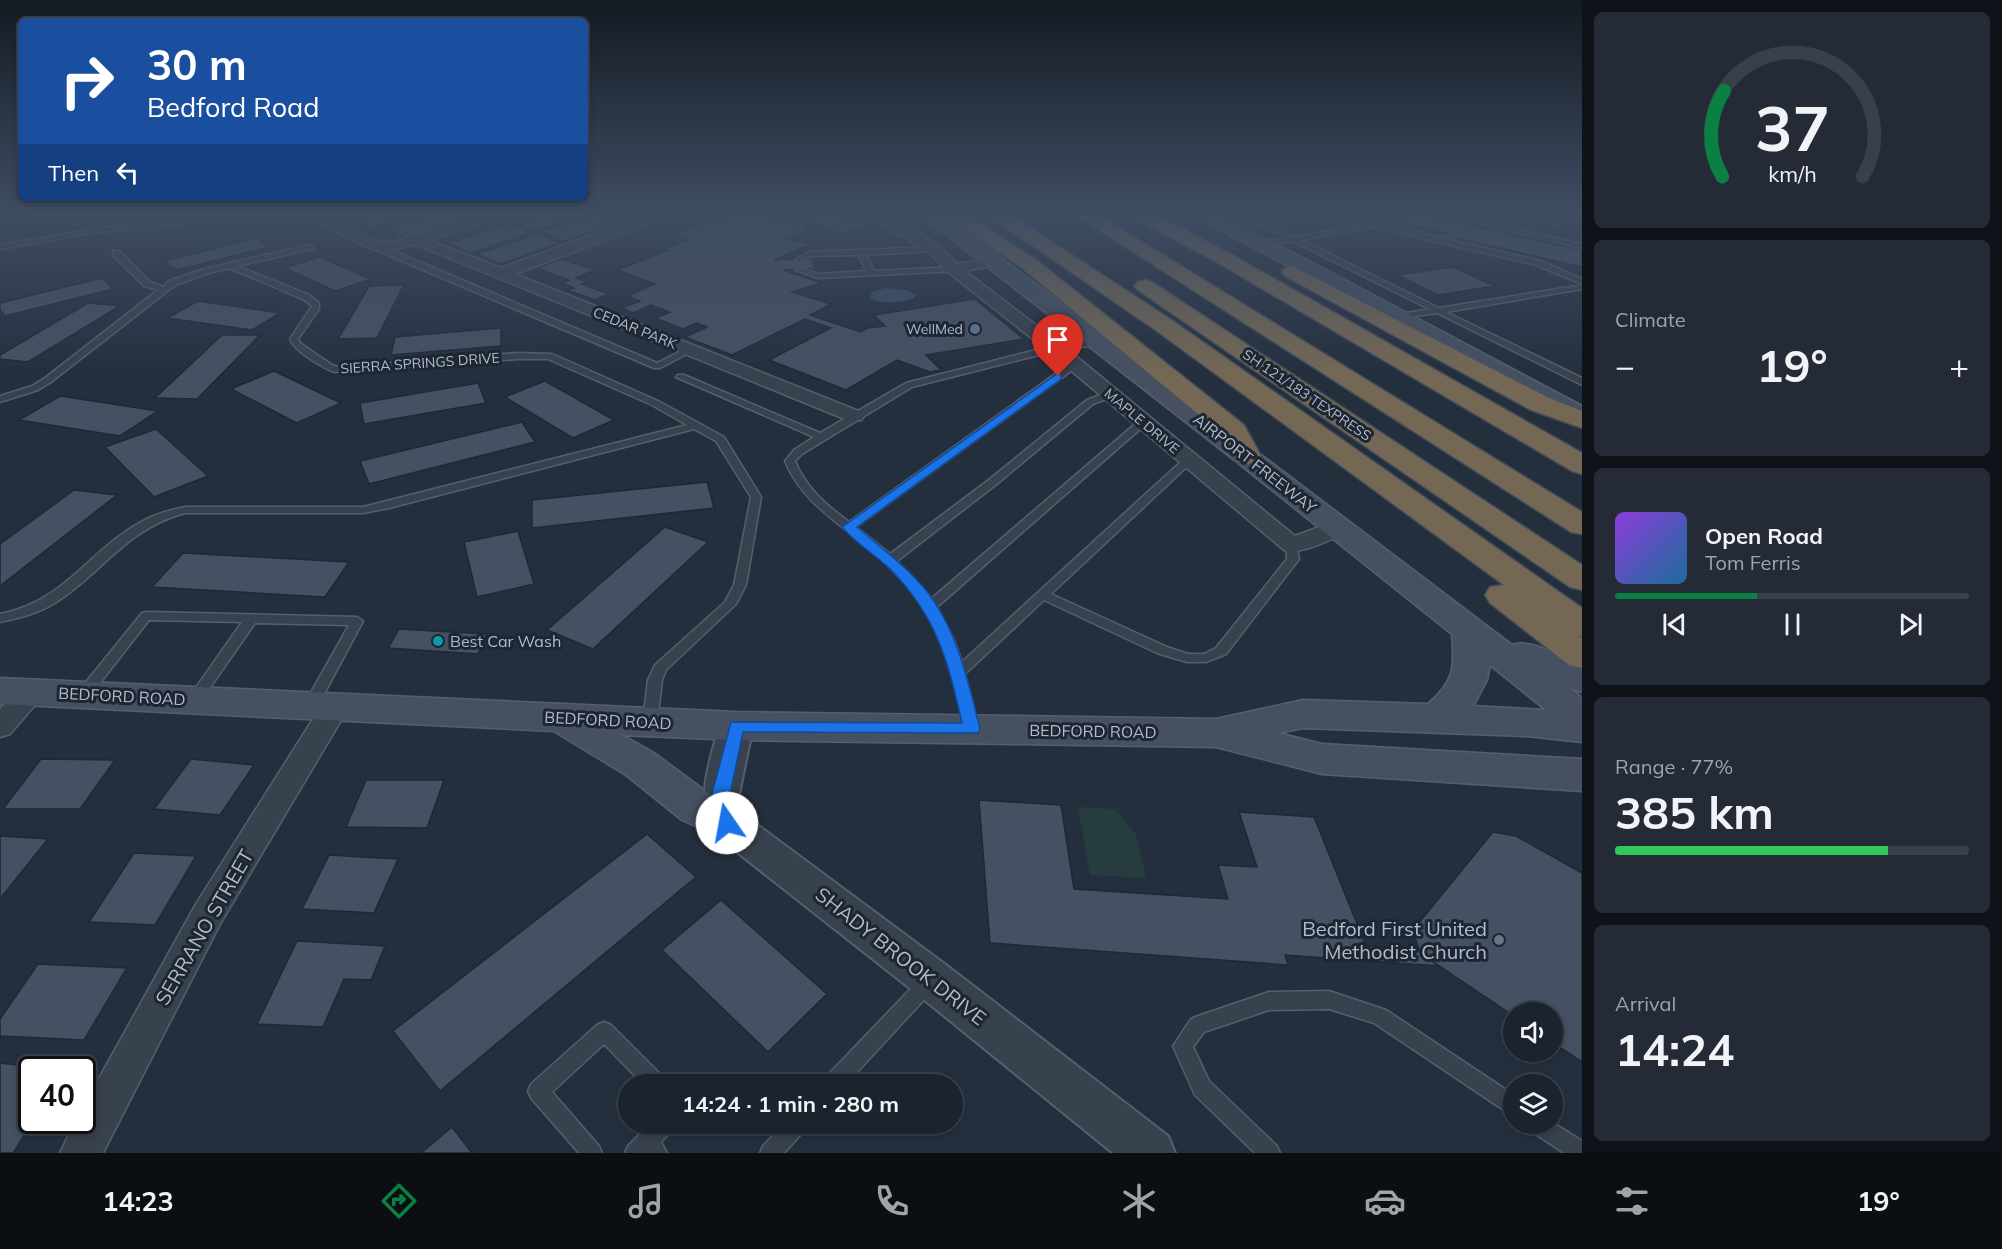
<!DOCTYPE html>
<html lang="en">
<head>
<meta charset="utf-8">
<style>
  :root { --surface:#1b232e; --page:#242b36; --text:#f1f3f6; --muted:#a0a4aa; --line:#39404a; --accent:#0b8043 }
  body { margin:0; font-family:Mulish,sans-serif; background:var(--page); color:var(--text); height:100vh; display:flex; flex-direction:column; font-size:22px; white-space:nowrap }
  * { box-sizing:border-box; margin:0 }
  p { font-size:20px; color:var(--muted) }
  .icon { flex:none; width:33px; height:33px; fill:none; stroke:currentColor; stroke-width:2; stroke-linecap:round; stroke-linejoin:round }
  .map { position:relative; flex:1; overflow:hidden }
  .drawer { display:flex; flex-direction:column; gap:12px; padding:12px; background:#0f1319; width:420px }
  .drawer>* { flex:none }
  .top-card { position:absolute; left:18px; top:18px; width:570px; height:183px; border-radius:9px; box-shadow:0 3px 9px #0003,0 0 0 2px var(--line); background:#1a4fa0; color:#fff; overflow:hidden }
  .tools { position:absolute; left:1503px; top:1002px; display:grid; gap:12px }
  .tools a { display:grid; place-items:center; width:60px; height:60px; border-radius:50%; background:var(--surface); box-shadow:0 3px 9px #0003,0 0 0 2px var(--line); font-size:30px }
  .speed { position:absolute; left:18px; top:1056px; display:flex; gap:12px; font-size:30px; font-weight:700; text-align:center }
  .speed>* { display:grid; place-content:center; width:78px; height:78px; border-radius:50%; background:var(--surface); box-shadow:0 3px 9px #0003,0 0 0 2px var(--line); line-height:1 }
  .speed .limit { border:3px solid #111; border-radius:9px; background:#fff; color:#111 }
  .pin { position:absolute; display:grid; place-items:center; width:51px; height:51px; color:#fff; margin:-62px -26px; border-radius:50% 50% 50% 0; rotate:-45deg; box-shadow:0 0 6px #0007 }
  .pin .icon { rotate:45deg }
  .me { position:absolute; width:66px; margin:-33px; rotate:348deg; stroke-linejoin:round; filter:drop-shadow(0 0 4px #0008) }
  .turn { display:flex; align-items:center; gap:21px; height:126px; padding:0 30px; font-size:27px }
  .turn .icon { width:78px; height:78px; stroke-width:2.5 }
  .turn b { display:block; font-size:42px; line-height:51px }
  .then { display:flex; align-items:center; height:57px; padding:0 30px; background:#0003; gap:12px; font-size:22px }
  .big { font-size:45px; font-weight:700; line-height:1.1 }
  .drawer .tile { flex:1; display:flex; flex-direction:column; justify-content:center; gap:9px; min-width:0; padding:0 21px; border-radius:9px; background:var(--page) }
  .drawer .dial { align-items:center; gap:0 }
  .dial svg { height:156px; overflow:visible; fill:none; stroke:var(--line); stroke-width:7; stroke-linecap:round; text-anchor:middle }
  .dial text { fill:var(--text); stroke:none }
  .song { display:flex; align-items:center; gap:18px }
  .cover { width:72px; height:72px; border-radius:9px; background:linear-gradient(135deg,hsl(270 70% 55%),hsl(200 70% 35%)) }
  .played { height:6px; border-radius:3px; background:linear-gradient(90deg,var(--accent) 40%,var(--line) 40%) }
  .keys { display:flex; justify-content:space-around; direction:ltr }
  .heat { display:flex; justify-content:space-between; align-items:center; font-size:33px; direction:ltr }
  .charge { height:9px; border-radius:4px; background:linear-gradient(90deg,#34c759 77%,var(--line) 0) }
  .trip { position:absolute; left:618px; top:1074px; width:345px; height:60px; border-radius:30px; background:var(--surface); box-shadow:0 3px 9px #0003,0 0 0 2px var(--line); font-weight:700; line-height:60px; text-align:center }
  .tab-bar { display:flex; height:96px; justify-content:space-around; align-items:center; background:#0b0e12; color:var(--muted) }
  .tab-bar .icon { width:42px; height:42px }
  .tab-bar .active { color:var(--accent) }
  .tab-bar b { font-size:27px; color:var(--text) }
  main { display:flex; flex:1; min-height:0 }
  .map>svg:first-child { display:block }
  .green { fill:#263c3f }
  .water { fill:#394c67 }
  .building { fill:#455162; stroke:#1f2835; stroke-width:1.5 }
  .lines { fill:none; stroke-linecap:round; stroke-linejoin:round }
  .service-casing { stroke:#565f6c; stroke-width:3 }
  .minor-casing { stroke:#565f6c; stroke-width:3 }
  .tertiary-casing { stroke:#565f6c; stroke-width:4 }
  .secondary-casing { stroke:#565f6c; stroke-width:3 }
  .motorway-casing { stroke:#434c59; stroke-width:3 }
  .service { fill:#38414e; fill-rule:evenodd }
  .minor { fill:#38414e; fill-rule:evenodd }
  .tertiary { fill:#38414e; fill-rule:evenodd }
  .secondary { fill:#465061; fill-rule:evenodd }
  .motorway { fill:#746855; fill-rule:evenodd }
  .route { fill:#1a73e8; stroke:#114b97; stroke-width:1.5 }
  .service-dot { fill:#5c6f8a; stroke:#1d2633; stroke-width:2 }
  .culture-dot { fill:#0f9aa8; stroke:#1d2633; stroke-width:2 }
  .worship-dot { fill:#6b7280; stroke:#1d2633; stroke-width:2 }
  .labels { text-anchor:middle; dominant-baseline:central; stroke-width:6; stroke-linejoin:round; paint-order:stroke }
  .far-street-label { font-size:14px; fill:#b4bcc9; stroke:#1d2633 }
  .far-poi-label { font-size:14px; fill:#b4bcc9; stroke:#1d2633; text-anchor:end }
  .street-label { font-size:16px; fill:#b4bcc9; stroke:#1d2633 }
  .poi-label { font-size:16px; fill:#b4bcc9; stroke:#1d2633; text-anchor:start }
  .near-street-label { font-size:20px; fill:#b4bcc9; stroke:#1d2633 }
  .near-poi-label { font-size:20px; fill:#b4bcc9; stroke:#1d2633; text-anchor:end }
</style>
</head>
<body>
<main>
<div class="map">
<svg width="1582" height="1153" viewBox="0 0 1582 1153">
  <rect width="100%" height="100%" fill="#242f3e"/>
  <path class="green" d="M1078,807l37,2 21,25 10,44 -56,-3z"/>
  <path class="water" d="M885,288l22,2 9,5 -2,3c-11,4 -35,8 -44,-1l2,-5z"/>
  <path class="building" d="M0,212h28l-28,16z
    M41,212h143l-9,7h-24l8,-6h-120z
    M338,212h55l13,6 -33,10z
    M437,212h9l18,7 -58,18 -22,-9z
    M546,212h43l2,1 -56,18 -22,-9z
    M734,212h21l55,17 -26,10 27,5 -37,16 38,-1 3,10 -31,1 38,13 -30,9 39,12 -21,11 51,17 6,-4 18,-2 -11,-11 101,-16 49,40 -98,16 15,15 -11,2 -33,-12 -51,30 -77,-30 62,-32 -26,-9 -73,36 -47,-18 22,-10 -10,-4 -14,6 -28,-11 15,-6 -19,-7 -18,8 -11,-5 18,-7 -13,-5 28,-12 -38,-14 52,-20 -4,-2 24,-9 -14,-5z
    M805,212h26l37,12 -25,10 -51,-18z
    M1353,212h59l170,38v17l-121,-28h-18l-6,-5h12z
    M1485,212h37l-8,6z
    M1530,212l38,9 -9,7 -38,-9z
    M596,214l24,8 -55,19 -24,-9z
    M509,224l22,9 -61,20 -22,-10z
    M537,234l23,9 -59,21 -24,-10z
    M256,238l13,9 -92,23 -12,-9z
    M319,257l52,22 -36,12 -50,-23z
    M561,259l34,11 -19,8 11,4 -6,2 28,10 -14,6 -28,-10 7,-2 -12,-5 7,-3 -32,-12z
    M1453,267l42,19 -57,9 -41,-20z
    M102,278l11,11 -108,27 -5,-6v-7z
    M404,285l-27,53 -39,1 31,-53z
    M198,301l82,12 -28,17 -85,-12z
    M88,303l32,3 -92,56 -28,-3v-4z
    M501,328v18l-110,9 4,-18z
    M222,335h38l-63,64 -42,-1z
    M274,371l67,32 -44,20 -66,-34z
    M545,381l69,39 -41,18 -68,-41z
    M478,383l8,20 -122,21 -4,-21z
    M60,396l98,15 -38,25 -101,-16z
    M522,422l13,20 -166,42 -9,-23z
    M156,429l52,47 -54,21 -49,-50z
    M707,482l7,26 -182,20v-28z
    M74,490l43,5 -117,91v-42z
    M665,527l43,15 -115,107 -46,-19z
    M518,531l16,53 -57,13 -13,-55z
    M183,553l166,9 -24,35 -173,-10z
    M399,629l88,5 -9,20 -90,-6z
    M41,759l74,1 -35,49h-77z
    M191,759l63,6 -34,50 -66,-6z
    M366,780h78l-17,48 -81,-1z
    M979,800l82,5 13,84 154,10 -10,-34 39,2 -18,-55 75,5 52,129 53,3 1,4 19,13 -154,-11 3,10 -298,-22z
    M1493,832l23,4 66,37v189l-30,-20v-30h-38v4l-94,-63 -7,-23z
    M647,834l49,43 -256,214 -47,-60z
    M0,836l48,3 -48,60z
    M134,853l62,3 -41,69 -66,-3z
    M329,855l69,4 -24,54 -72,-4z
    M721,900l106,94 -59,58 -106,-102z
    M297,941l88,5 -14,34 -27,-1 -21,48 -66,-3z
    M38,964l89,4 -43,72 -84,-4v-17z
    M0,1063l60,7h-28v50h2l-21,33h-13z
    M452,1127l20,26h-51z"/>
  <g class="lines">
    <defs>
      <path id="service" d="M200,212h8c-29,22 -73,15 -108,20 -33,4 -67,12 -100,17v-4l100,-17 73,-6z
        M1236,212h8l50,25 72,-12 -49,-13h12l212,49 41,18v5l-46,-19 -162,-38 -73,13 138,68 143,-23v4l-136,23 136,66v7l-145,-72 -42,6v-4l34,-6 -136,-68 -32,5v-4l25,-4z
        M1430,212h12l140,32v4z
        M369,243h6l282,120 30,-15 7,2 -34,18h-6l-285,-121z
        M309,245l4,2 -1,2 -75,17 72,29 10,8v6l-21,30 2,4 32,22 6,2 179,-14 35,1 106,47 66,36 37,60 -15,88 -10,19 -70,66 -4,10 -5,42 -2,4 -5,1 -5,-1 -2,-4 5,-42 7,-15 70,-63 9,-17 17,-88 -35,-56 -22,-12 -305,79 -26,5h-178c-60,16 -83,61 -132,91 -16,10 -35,14 -53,18v-8c66,-13 88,-63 141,-92 14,-8 29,-12 44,-15h178l324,-82 -35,-20 -104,-46h-31l-183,13c-12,-5 -40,-21 -44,-33l22,-33 -9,-7 -74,-31 -20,5 -34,12 -124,97 -13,8 -38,12v-6l32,-10 13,-8 113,-88 -14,-4 -31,-31v-4h6l31,31 13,5 6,-6 35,-12z
        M930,247h3v4l-67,4 8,16 79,-4 4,2 -1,2 -138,7 -22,-8 4,-2 19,6 47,-3 -7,-16 -48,1 -12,6 -4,-2 15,-8z
        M1098,339l4,3 -1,2 -46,7 -143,36 -110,67 -7,7c11,27 31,44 54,61l223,-160h6v4l-222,161 34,27 100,-75 97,-79 21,-8h6v4l-21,8 -95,79 -101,78 34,38 210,-180h6v4l-210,184 17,33 8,22 223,-204h8l1,2 -143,134 116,53 21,7h16l12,-6 71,-89 -1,-14 2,-2h8l3,16 -73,95 -20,8h-19l-30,-9 -113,-53 -79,74 14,55 -2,4 -5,1 -5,-1 -2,-4c-18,-80 -29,-123 -92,-177 -33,-29 -71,-49 -88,-91l9,-11 20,-13 -138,-60 2,-2h6l136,58 86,-50 149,-38z
        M146,612l211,5 6,4 -47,88h-10l-2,-4 45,-80 -94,-2 -55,79h-10l-2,-3 54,-77 -93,-2 -60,77h-10l-2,-3 2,-3 63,-78z
        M927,976l6,2 3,6 -3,6 -87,94h-23l3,-7 95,-99z
        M1329,991l57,19 128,85v22l-140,-94 -45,-14 -60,1 -65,22 -11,15 16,34 68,65 3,7h-25l-60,-58 -22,-49 18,-27 7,-3 71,-24z
        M604,1022l7,3 52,52 3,7h-23l-39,-40 -52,48 47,54 3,7h-23l-48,-55 -3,-7 3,-7 66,-59z
        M1552,1122l30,19v12h-18l-33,-22 -3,-7h24z
        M650,1124h24l-3,7 -10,11 6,11h-42l3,-7z
        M784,1124h23l-3,7 -20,22h-24l3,-7z"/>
      <path id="minor" d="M489,212h21l-2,3 -79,25 72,28 153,-56h20l-2,3 -157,59 346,138 3,4 -3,4h-14l-432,-176 -21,6 -22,-1 -66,-31 2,-3h10l57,26 18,1z
        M855,212c7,0 14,-1 20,1 26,7 64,30 82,51l35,-6 5,1 2,3 -2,3 -32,6 96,73 234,192 35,-13 8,-2 8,2 3,5 -3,5c-18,7 -43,22 -62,17l-235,-198 -101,-80 -17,-18 -24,-15z
        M1571,212h11v5l-9,-2z
        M32,682l10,3 4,7 -36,42 -10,3v-28l22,-24z
        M335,697l10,3 4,7 -129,217 -117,229h-43l16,-33h6v-11l114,-205 129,-204z"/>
      <path id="tertiary" d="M736,714l12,3 5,9 -14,68 5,21 202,150 222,171 7,17h-62l-197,-160 -202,-159c-19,-37 -4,-71 5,-108l5,-9z"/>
      <path id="secondary" d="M917,212h21l21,14 553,419c23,-7 48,14 70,21v26l-12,-4 12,10v44l-55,-6 -224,-8 -25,5 44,11 260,15v32l-260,-17 -106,-27 -480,-7 -114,-5 32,18 58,43 30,15 7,12 -7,12 -15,5 -45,-20 -56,-45 -72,-44 -554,-27v-26l736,34 480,7 87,-19 125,4c26,-22 27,-36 24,-70l-215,-172zM1490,665l56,45 -73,-4 14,-26z
        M1190,212h23l130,67 239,127v19l-9,-2 -244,-136 -136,-71z"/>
      <path id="motorway" d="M940,212h22l73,47 209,166 17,31 -4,6 -10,2 -10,-2 -14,-27 -202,-168z
        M984,212h22l167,109 409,287v28h-3l3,2v30l-13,-3 -79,-62 -5,-8 5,-8 14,-2 -347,-254z
        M1071,212h22l489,300v22l-11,-2z
        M1128,212h23l85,45 346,196v21l-10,-3 -350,-206 -91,-49z
        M1292,266l257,132 33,13v17l-51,-18 -246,-134 -3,-4 3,-4z
        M1145,280l7,2 430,283v25l-12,-3 -432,-297 -4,-4 4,-4z"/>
    </defs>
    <use href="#service" class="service-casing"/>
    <use href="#minor" class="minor-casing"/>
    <use href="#tertiary" class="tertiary-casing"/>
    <use href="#secondary" class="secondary-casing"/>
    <use href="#motorway" class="motorway-casing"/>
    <use href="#service" class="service"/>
    <use href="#minor" class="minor"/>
    <use href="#tertiary" class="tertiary"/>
    <use href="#secondary" class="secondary"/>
    <use href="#motorway" class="motorway"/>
  </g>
  <linearGradient id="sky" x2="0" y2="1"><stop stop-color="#141a22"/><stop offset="0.57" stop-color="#3f4d63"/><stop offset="1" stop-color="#3f4d63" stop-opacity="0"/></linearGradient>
  <rect width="1582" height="374" fill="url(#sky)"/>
  <path class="route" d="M1058,373l3,1v5l-204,148c23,20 48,38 68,62 32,39 43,92 55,140l-2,4 -235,-1 -13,62 6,29 -2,5 -7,2 -6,-2 -9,-34 19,-72 231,1c-14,-62 -25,-106 -71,-153 -15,-15 -35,-26 -49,-43z"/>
  <circle class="service-dot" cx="975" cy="329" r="6"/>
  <circle class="culture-dot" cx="438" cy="641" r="6"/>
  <circle class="worship-dot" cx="1499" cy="940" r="6"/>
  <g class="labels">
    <g class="far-street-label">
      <text transform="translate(635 328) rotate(22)">CEDAR PARK</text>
      <text transform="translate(420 363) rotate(-4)">SIERRA SPRINGS DRIVE</text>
      <text transform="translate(1307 395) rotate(34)">SH 121/183 TEXPRESS</text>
      <text transform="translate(1142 421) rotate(40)">MAPLE DRIVE</text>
    </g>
    <g class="far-poi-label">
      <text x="963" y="329">WellMed</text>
    </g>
    <g class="street-label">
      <text transform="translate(1255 463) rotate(38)">AIRPORT FREEWAY</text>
      <text transform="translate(122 696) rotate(3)">BEDFORD ROAD</text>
      <text transform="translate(608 720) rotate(3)">BEDFORD ROAD</text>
      <text transform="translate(1093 731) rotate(1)">BEDFORD ROAD</text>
    </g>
    <g class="poi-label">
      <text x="450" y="641">Best Car Wash</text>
    </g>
    <g class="near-street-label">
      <text transform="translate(204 927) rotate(-60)">SERRANO STREET</text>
      <text transform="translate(901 956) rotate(38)">SHADY BROOK DRIVE</text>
    </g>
    <g class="near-poi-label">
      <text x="1487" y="928">Bedford First United<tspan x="1487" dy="23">Methodist Church</tspan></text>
    </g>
  </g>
</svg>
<div class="tools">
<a><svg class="icon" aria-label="sound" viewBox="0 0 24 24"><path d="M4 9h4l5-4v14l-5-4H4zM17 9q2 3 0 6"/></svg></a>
<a><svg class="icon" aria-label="layers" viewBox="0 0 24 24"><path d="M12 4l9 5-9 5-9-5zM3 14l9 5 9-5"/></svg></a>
</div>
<div class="speed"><div class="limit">40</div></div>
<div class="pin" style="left:1058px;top:376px;background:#d93025"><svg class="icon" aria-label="arrive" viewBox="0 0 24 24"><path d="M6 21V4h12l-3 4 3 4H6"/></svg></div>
<svg class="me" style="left:727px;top:823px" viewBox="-20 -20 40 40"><circle r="19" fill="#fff"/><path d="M0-13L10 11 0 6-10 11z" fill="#1a73e8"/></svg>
<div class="trip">14:24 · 1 min · 280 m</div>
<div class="top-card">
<div class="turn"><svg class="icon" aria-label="right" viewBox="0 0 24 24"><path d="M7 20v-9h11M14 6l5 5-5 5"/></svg><div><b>30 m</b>Bedford Road</div></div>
<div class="then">Then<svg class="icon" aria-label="left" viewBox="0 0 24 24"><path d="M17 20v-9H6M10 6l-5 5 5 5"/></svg></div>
</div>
</div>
<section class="drawer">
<div class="tile dial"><svg viewBox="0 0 100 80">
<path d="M14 69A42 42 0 1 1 86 69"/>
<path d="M14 69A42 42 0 0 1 15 25" stroke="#0b8043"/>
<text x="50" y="56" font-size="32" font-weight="700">37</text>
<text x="50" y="72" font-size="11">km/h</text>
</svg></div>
<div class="tile"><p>Climate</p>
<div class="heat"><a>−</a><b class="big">19°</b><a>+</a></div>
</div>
<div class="tile">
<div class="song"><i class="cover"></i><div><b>Open Road</b><p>Tom Ferris</p></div></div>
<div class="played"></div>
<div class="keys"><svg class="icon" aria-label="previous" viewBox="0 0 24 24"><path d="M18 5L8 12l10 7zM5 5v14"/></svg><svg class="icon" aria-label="pause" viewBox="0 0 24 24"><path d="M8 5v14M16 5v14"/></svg><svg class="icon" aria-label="next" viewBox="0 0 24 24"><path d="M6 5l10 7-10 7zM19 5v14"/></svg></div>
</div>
<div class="tile"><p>Range · 77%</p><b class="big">385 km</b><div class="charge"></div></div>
<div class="tile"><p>Arrival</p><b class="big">14:24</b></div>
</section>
</main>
<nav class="tab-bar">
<b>14:23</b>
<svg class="icon active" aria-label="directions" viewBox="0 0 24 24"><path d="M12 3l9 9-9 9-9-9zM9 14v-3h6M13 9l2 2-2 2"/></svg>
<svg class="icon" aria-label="music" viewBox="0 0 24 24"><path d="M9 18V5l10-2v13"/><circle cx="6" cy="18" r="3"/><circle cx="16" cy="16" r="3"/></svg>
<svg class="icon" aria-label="phone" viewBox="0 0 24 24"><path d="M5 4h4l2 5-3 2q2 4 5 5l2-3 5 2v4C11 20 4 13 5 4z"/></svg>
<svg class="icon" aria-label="climate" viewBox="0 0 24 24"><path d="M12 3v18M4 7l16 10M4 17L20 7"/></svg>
<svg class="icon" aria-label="car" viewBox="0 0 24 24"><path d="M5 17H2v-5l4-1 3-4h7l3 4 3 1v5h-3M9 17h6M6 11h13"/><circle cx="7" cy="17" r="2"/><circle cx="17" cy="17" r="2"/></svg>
<svg class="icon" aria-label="filters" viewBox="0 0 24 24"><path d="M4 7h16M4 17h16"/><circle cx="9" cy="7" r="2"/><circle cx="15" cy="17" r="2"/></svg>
<b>19°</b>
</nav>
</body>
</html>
